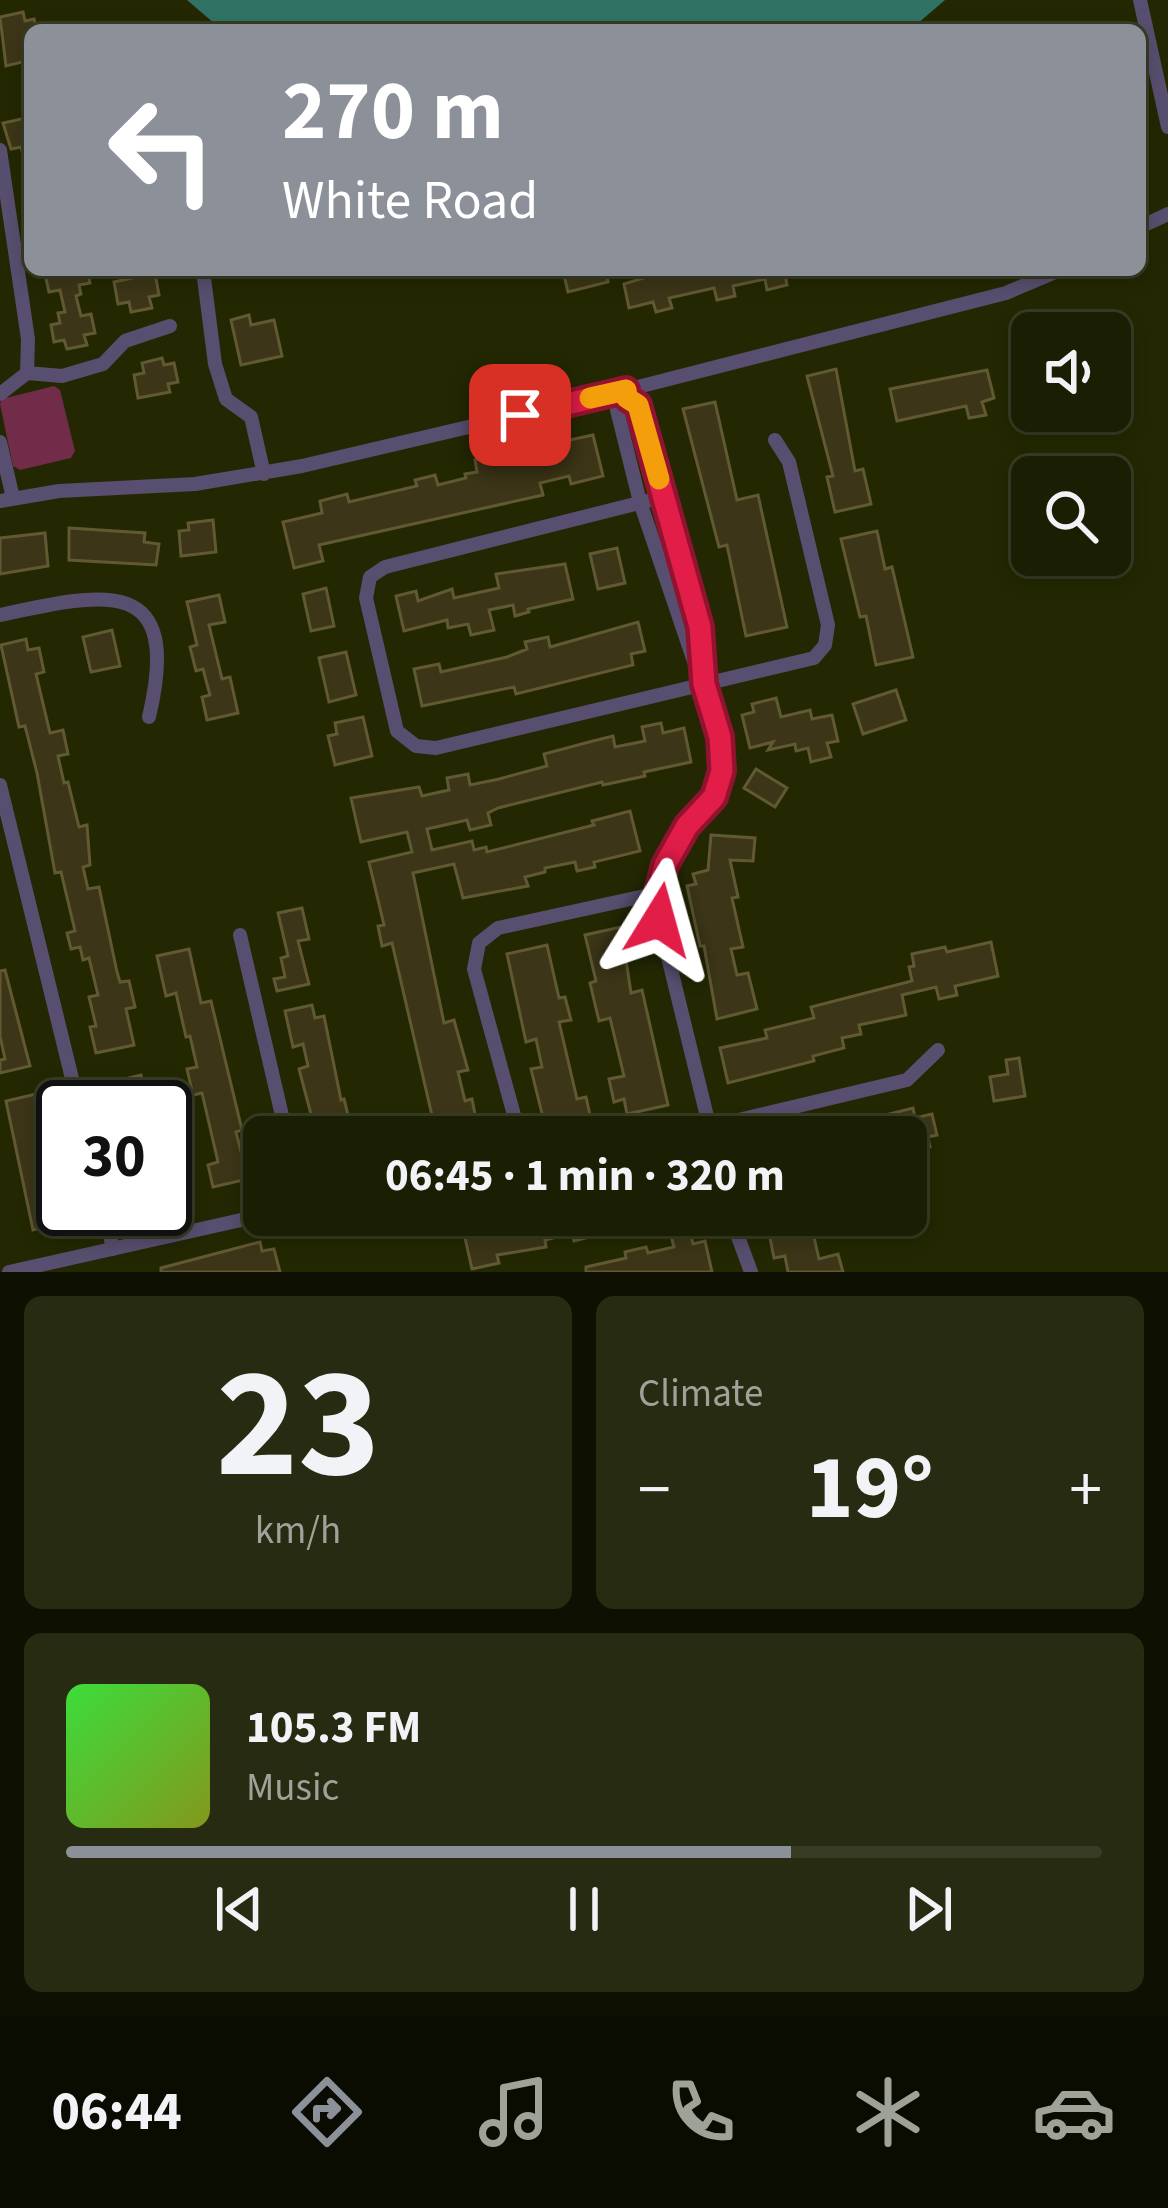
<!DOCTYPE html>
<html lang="en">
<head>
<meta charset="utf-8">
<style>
  :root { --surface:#1a1e02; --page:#272b11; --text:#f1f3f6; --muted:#9fa299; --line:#383c24; --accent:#8c9099 }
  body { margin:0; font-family:"Source Sans 3",sans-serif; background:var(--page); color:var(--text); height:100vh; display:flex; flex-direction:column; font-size:45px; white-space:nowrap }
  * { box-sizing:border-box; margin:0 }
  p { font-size:39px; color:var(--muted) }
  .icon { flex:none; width:66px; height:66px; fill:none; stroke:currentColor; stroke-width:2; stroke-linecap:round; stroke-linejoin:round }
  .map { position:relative; height:1272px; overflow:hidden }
  .details { display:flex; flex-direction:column; gap:24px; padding:24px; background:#0e1001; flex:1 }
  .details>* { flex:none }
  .top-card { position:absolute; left:24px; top:24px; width:1122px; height:252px; border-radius:18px; box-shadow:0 6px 18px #0003,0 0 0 3px var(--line); background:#8c9099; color:#fff; overflow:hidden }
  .tools { position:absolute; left:1011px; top:312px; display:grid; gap:24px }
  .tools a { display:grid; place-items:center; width:120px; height:120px; border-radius:18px; background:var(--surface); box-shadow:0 6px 18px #0003,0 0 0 3px var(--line); font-size:60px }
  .speed { position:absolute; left:36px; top:1080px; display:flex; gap:24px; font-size:60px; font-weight:700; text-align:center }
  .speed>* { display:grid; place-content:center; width:156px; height:156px; border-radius:50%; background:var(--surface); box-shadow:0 6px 18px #0003,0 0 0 3px var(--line); line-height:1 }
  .speed .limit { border:6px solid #111; border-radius:18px; background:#fff; color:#111 }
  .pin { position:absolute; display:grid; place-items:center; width:102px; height:102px; color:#fff; margin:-51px; border-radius:24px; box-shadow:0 6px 18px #0006 }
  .me { position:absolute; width:132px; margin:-66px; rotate:8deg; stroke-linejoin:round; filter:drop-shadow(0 0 9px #0008) }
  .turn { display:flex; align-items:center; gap:42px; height:252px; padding:0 60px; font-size:54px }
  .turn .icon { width:156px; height:156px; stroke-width:2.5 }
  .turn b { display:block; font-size:84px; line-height:102px }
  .big { font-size:90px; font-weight:700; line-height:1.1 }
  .details .tile { flex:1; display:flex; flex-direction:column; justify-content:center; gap:18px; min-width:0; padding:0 42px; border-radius:18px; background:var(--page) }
  .details .dial { align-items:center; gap:0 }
  .dial b { font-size:156px; line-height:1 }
  .song { display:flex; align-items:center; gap:36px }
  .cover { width:144px; height:144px; border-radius:18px; background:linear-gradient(135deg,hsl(120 70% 55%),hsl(70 70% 35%)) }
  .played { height:12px; border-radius:6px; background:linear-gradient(90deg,var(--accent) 70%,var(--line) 70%) }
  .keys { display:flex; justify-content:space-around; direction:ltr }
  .heat { display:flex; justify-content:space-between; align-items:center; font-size:66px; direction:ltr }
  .details .tiles { flex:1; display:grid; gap:24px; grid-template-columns:1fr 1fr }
  .tile:last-child { grid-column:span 2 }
  .trip { position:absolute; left:243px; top:1116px; width:684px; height:120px; border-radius:18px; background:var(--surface); box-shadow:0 6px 18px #0003,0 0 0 3px var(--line); font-weight:700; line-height:120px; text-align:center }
  .tabs { display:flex; height:192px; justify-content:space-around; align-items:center; background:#0a0c01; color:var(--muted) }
  .tabs .icon { width:84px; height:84px }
  .tabs .active { color:var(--accent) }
  .tabs b { font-size:54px; color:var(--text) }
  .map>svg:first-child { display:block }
  .green { fill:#702c48 }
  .water { fill:#307365 }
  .building { fill:#3c3517; stroke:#615932; stroke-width:3 }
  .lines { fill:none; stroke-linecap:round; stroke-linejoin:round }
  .minor { stroke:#584e6f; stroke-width:14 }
  .route-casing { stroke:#92132f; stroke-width:30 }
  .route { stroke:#e11d48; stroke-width:21 }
  .slow { stroke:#f59e0b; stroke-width:21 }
</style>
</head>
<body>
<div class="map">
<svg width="1168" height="1272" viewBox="0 0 1168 1272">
  <rect width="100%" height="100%" fill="#232802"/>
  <path class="green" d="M54,386l6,4 15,61 -4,7 -51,12 -7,-4 -13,-62 2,-5z"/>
  <path class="water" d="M187,0h758l-35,30h-688z"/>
  <path class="building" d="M23,12l2,9 9,-2 3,11h-7v30l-24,6 -6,-49z
    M30,117v50h-4l-5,-20 -10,2 -8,-26z
    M54,270h33l3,13 -11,2 2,9 -5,2 5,20 10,-2 4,19 -11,2 3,10 -20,4 -3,-9 -10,2 -3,-17 9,-2 -2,-10 7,-1 -5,-22 -11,2 -4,-18z
    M569,270h37l2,12 -40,10 -5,-21z
    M669,270h115l3,15 -20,5 -2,-11 -32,7 2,10 -18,4 -3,-12 -45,10 3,10 -16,4 -3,-10 -24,6 -5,-24z
    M155,273l4,22 -10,2 3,11 -21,4 -2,-10 -11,2 -4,-22z
    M249,315l2,10 23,-5 8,36 -41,9 -10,-45z
    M162,358l2,7 10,-2 4,19 -10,2 2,8 -32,6 -4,-23 10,-2 -2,-10z
    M836,369l19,102 8,-2 8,35 -36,8 -8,-35 6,-1 -26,-100z
    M987,370l7,28 -12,4 4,13 -17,3 -3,-12 -69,15 -7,-32z
    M715,402l22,98 21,-5 29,132 -41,9 -19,-91 -8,2 -36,-138z
    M593,435l10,41 -32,8 -2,-8 -29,7 3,12 -224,50 4,16 -29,7 -11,-46 39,-9 -2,-12 27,-7 2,8 68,-16 -2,-6 20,-5 3,10 28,-7 -1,-4 12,-2 -2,-12z
    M213,520l3,32 -35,4 -2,-25 10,-1 -1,-7z
    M69,528l76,5 -1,9 15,2 -3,21 -87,-5z
    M877,531l8,38 7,-2 21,90 -37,8 -10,-49 -6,1 -19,-78z
    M45,533l3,33 -48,8v-36z
    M617,548l8,35 -27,6 -8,-35z
    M565,564l8,35 -45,10 1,3 -14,4 -2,-11 -24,5 5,20 -23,5 -3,-11 -20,4 -1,-8 -43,11 -8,-35 20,-5 2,10 34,-12 2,9 45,-10 -3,-14z
    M326,588l8,38 -23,5 -8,-37z
    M219,595l6,27 -16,3 13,54 8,-2 8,36 -31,7 -5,-23 8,-2 -7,-26 -7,2 -6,-24 7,-2 -10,-43z
    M638,622l7,29 -14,3 2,11 -117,29 -2,-7 -92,19 -8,-37 25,-5 2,8 66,-15 20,-8 -2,-7 23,-5 2,10z
    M112,630l8,36 -29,6 -8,-35z
    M26,639l2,11 11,-2 5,24 -8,2 14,59 13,-3 5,24 -10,2 6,27 4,-1 11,45 8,-2 3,40 -7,2 5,22 11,-2 18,85 3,10 9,-1 6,26 -9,2 8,36 -38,8 -6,-26 6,-1 -7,-29 9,-2 -9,-37 -6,2 -3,-13 -9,2 -4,-16 8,-2 -14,-59 -6,1 -18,-100 -12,-47 -6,1 -18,-82z
    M346,652l10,43 -27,7 -10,-44z
    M896,690l10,30 -43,14 -10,-30z
    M776,698l5,19 29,-7 2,9 20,-4 6,26 -11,2 4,14 -20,5 -3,-14 -12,3 -1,-7 -27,6 5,-8 -23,6 -8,-33 12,-3 -2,-8z
    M363,717l9,39 -37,9 -7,-29 9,-2 -2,-11z
    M661,723l2,10 21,-5 7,34 -47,10 1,4 -42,9 -1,-3 -104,26 -10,5 3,12 -21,5 -3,-10 -40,9 5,21 40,-9 2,9 12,-3 1,5 107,-27 -2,-4 38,-10 10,40 -46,11 1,5 -18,4 -2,-9 -30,6v4l-20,5 3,9 -65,12 -9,-34 -41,9 31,150 10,-3 14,50 -10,2 7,29 7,-2 4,20 -13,3 3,15h-29l-45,-194 -10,3 -4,-20 6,-1 -15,-63 43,-10 -5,-20 -46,10 -10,-44 68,-11 3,9 27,-6 -2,-12 21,-4 2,11 29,-6 48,-13 -3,-12 49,-13 20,-5 2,11 30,-6 -3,-14z
    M756,769l31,19 -12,19 -31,-19z
    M711,835l44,3 -2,23 -23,-1 8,37 -6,1 11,49 -12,2 6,26 11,-2 9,36 -40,10 -13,-73h-4l-13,-60 9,-2 -3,-10 15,-4z
    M302,908l7,31 -11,2 11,43 -32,7 -3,-12 11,-2 -4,-19 7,-2 -10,-43z
    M621,927l10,66 11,-3 26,115 -41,9 -3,-15 -10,3 -5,-23 15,-3 -14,-58 -11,3 -9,-38 6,-2 -11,-46z
    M991,942l7,34 -43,10 2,9 -18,4 -3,-12 -34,8 4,20 -47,10 2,9 -19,4 2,10 -31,8 1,5 -86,22 -8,-35 47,-10 -2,-8 49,-12 -3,-11 101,-26 -3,-14 5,-1 -2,-12 33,-7 2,5z
    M547,945l12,53 6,-1 6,23 -12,2 18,77 9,-2 6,27 -45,10 -16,-65 11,-2 -6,-28 -10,3 -19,-88z
    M189,949l12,54 10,-2 31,129 -6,2 12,47 -35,8 -5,-22 10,-3 -16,-69 -9,2 -6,-26 10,-2 -7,-31 -4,1 -10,-44 -10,3 -9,-40z
    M5,970l25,96 -30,7v-13l5,-1 -5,-23v-65z
    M312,1005l3,13 9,-2 17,84 3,-1 6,24 -10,2 3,12h-26l-18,-68 9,-3 -5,-22 -10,3 -8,-36z
    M1019,1058l6,38 -31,5 -4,-24 18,-3 -2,-14z
    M141,1075l7,27 -30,5 -6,-25z
    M40,1093l23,85 -15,3 9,43 -24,6 -27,-129z
    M913,1108l2,10 17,-4 5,21 -9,2 2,10 -24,6v-16h-38v-4l24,-6 -3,-13z
    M508,1215h162v4l-56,13 -2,-9 -24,6 2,8 -16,4 -2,-8 -27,7 1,7 -49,8 2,8 -27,6 -8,-36 45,-11z
    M775,1215h34l10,44 19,-5 5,18h-55l-3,-16 -11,2 -4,-20 9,-2z
    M690,1232l3,12 12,-3 7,31h-126v-5l40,-9 -1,-6 21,-5 2,6 26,-6 -3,-11z
    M260,1242l2,9 12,-2 6,23h-119v-4z"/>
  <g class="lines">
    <path class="minor" d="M1140,0l28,127
      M0,150l28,189 -1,34 -27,21
      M1140,227l28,-13
      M203,270l12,94 11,35 25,18 13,57
      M27,373l35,3 41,-12 22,-23 45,-15
      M626,392l1,6 11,7 62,222 3,40
      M627,398l-10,12 23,92 80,236c1,19 4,38 -5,56 -5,11 -17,19 -25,28 -24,28 -32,62 -31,98l53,217
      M0,442l13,56
      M663,497l-278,70 -15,10 -4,21 31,133 19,15 20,2 378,-90 11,-13 3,-20 -39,-163 -14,-22
      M0,501l59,-10 136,-7 107,-18 324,-76 380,-97 54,-23
      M0,615c105,-23 183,-41 149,102
      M0,785l79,322
      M240,935l47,202
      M520,1137l-46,-168 5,-26 19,-15 160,-35
      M667,1137l240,-57 31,-30
      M104,1209l9,40
      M730,1215l21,57
      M9,1272l241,-54 14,-7"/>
  </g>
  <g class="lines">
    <defs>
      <path id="route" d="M520,415l106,-25 1,8 11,7 62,222 4,57 16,53 2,34 -8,26 -27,29 -22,39 -7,27 1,28"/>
    </defs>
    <use href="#route" class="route-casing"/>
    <use href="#route" class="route"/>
    <path class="slow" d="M590,398l36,-8 1,8 11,7 21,74"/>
  </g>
</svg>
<div class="tools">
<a><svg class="icon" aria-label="sound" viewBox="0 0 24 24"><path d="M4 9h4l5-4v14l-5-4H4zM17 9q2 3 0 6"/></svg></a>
<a><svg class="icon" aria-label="search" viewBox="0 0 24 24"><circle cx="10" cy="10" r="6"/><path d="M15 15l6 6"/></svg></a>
</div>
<div class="speed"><div class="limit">30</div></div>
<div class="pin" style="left:520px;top:415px;background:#d93025"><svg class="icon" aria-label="arrive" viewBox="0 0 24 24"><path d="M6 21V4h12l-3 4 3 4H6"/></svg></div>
<svg class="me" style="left:659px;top:920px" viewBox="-20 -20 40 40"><path d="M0-17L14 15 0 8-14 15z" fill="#e11d48" stroke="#fff" stroke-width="4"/></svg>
<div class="trip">06:45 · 1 min · 320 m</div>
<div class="top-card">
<div class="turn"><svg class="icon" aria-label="left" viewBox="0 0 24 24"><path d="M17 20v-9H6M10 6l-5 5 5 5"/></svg><div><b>270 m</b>White Road</div></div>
</div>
</div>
<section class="details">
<div class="tiles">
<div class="tile dial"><b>23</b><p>km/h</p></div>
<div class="tile"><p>Climate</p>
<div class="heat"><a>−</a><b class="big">19°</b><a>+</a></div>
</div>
<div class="tile">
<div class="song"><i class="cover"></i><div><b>105.3 FM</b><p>Music</p></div></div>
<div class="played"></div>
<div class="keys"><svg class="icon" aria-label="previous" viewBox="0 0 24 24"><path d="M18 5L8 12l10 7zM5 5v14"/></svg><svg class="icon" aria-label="pause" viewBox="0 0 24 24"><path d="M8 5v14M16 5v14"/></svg><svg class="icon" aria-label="next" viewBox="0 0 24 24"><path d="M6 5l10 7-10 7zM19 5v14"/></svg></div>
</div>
</div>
</section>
<nav class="tabs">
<b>06:44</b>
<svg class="icon active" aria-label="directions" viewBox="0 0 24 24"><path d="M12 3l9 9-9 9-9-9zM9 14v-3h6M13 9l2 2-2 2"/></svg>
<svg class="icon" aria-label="music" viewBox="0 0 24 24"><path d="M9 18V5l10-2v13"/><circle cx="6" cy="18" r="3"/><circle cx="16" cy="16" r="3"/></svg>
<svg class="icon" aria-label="phone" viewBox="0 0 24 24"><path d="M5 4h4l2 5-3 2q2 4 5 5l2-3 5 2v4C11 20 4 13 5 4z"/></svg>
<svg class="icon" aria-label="climate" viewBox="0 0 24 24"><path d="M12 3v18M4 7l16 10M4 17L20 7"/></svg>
<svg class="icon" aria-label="car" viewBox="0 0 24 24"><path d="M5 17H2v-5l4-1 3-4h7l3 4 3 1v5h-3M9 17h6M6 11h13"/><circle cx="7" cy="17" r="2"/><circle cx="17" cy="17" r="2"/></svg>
</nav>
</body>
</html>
